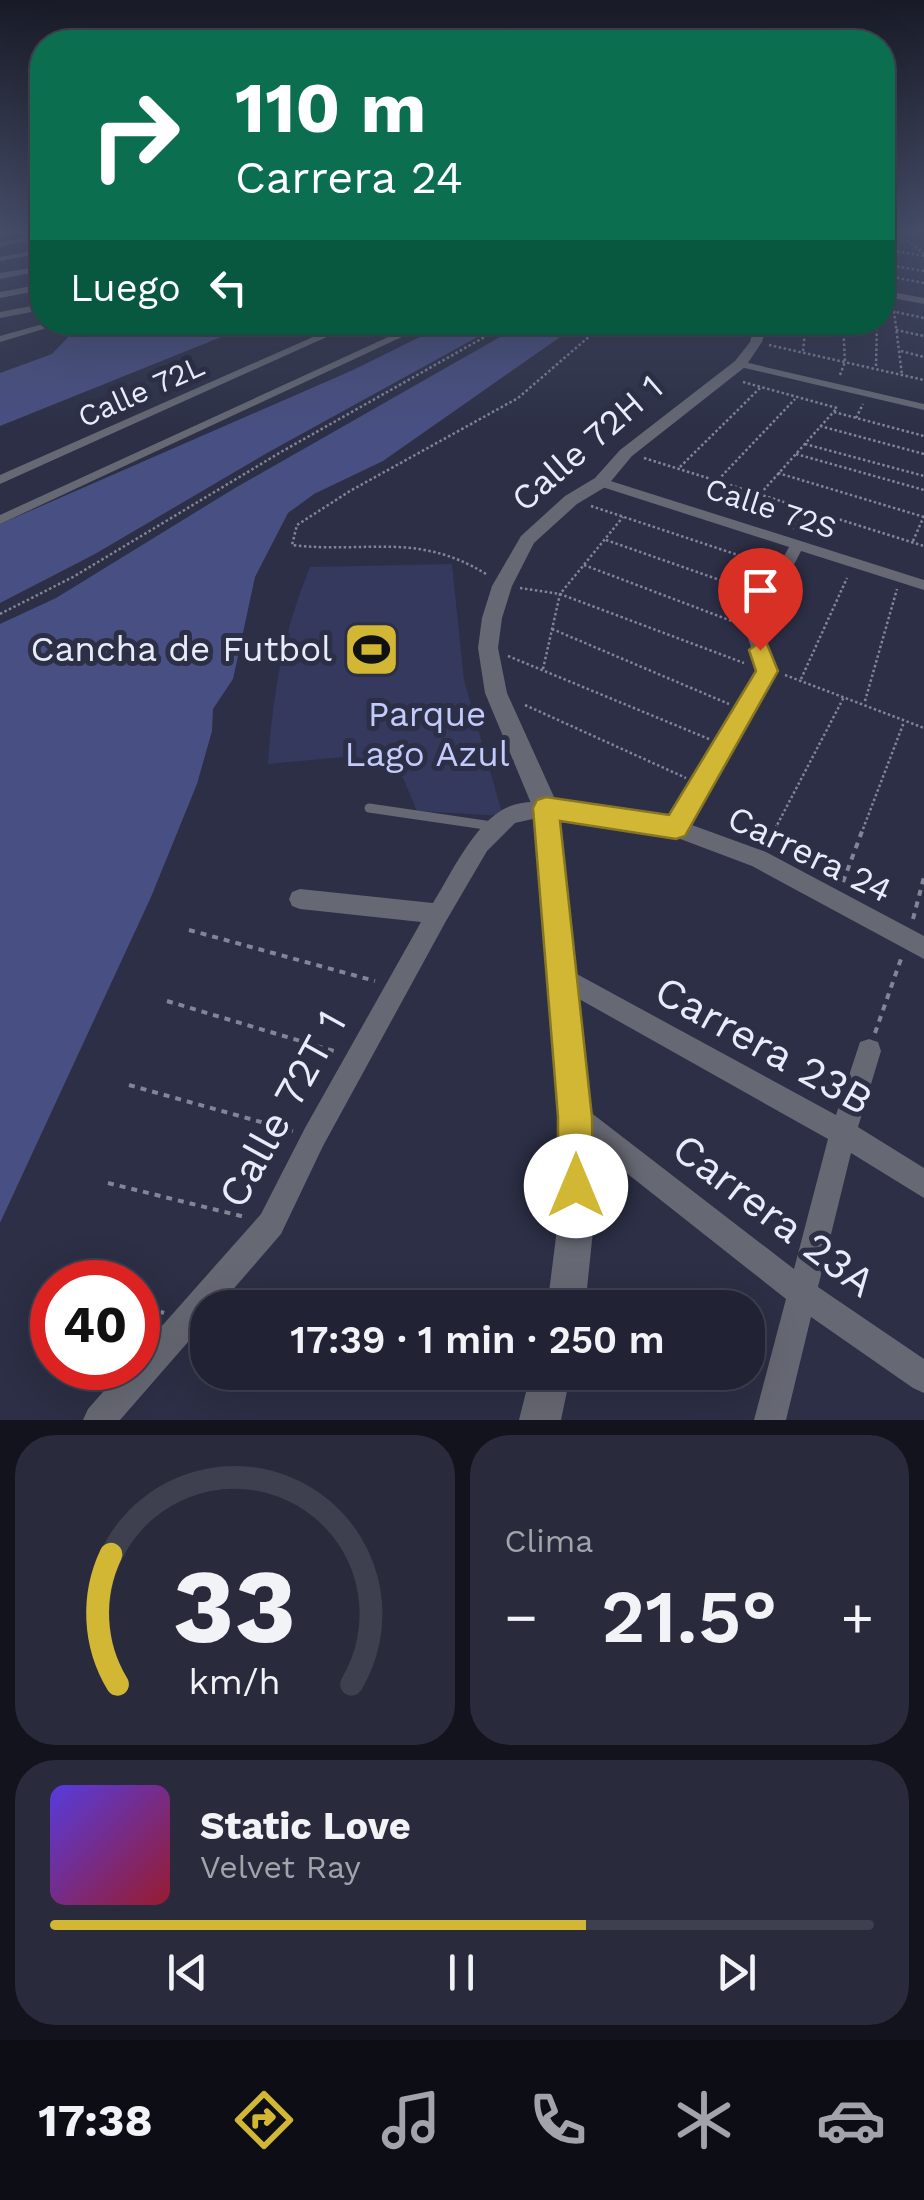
<!DOCTYPE html>
<html lang="es">
<head>
<meta charset="utf-8">
<style>
  :root { --surface:#212334; --page:#292b3c; --text:#f1f3f6; --muted:#a2a4ac; --line:#3e404f; --accent:#d2b735 }
  body { margin:0; font-family:"Work Sans",sans-serif; background:var(--page); color:var(--text); height:100vh; display:flex; flex-direction:column; font-size:38px; white-space:nowrap }
  * { box-sizing:border-box; margin:0 }
  p { font-size:32px; color:var(--muted) }
  .icon { flex:none; width:55px; height:55px; fill:none; stroke:currentColor; stroke-width:2; stroke-linecap:round; stroke-linejoin:round }
  .map { position:relative; height:1420px; overflow:hidden }
  .details { display:flex; flex-direction:column; gap:15px; padding:15px; background:#12131d; flex:1 }
  .details>* { flex:none }
  .top-card { position:absolute; left:30px; top:30px; width:865px; height:305px; border-radius:40px; box-shadow:0 10px 40px #0002,0 0 0 2px var(--line); background:#0b6e4f; color:#fff; overflow:hidden }
  .speed { position:absolute; left:30px; top:1260px; display:flex; gap:20px; font-size:50px; font-weight:700; text-align:center }
  .speed>* { display:grid; place-content:center; width:130px; height:130px; border-radius:50%; background:var(--surface); box-shadow:0 10px 40px #0002,0 0 0 2px var(--line); line-height:1 }
  .speed .limit { border:15px solid #d22; background:#fff; color:#111 }
  .pin { position:absolute; display:grid; place-items:center; width:85px; height:85px; color:#fff; margin:-102px -42px; border-radius:50% 50% 50% 0; rotate:-45deg; box-shadow:0 0 10px #0007 }
  .pin .icon { rotate:45deg }
  .me { position:absolute; width:110px; margin:-55px; rotate:0deg; stroke-linejoin:round; filter:drop-shadow(0 0 8px #0008) }
  .turn { display:flex; align-items:center; gap:35px; height:210px; padding:0 40px; font-size:45px }
  .turn .icon { width:130px; height:130px; stroke-width:2.5 }
  .turn b { display:block; font-size:70px; line-height:85px }
  .then { display:flex; align-items:center; height:95px; padding:0 40px; background:#0003; gap:20px; font-size:38px }
  .big { font-size:75px; font-weight:600; line-height:1.1 }
  .details .widget { flex:1; display:flex; flex-direction:column; justify-content:center; gap:15px; min-width:0; padding:0 35px; border-radius:40px; background:var(--page) }
  .details .dial { align-items:center; gap:0 }
  .dial svg { height:260px; overflow:visible; fill:none; stroke:var(--line); stroke-width:7; stroke-linecap:round; text-anchor:middle }
  .dial text { fill:var(--text); stroke:none }
  .song { display:flex; align-items:center; gap:30px }
  .cover { width:120px; height:120px; border-radius:15px; background:linear-gradient(135deg,hsl(250 70% 55%),hsl(350 70% 35%)) }
  .played { height:10px; border-radius:5px; background:linear-gradient(90deg,var(--accent) 65%,var(--line) 65%) }
  .keys { display:flex; justify-content:space-around; direction:ltr }
  .heat { display:flex; justify-content:space-between; align-items:center; font-size:55px; direction:ltr }
  .details .tiles { flex:1; display:grid; gap:15px; grid-template-columns:1fr 1fr }
  .widget:last-child { grid-column:span 2 }
  .trip { position:absolute; left:190px; top:1290px; width:575px; height:100px; border-radius:40px; background:var(--surface); box-shadow:0 10px 40px #0002,0 0 0 2px var(--line); font-weight:600; line-height:100px; text-align:center }
  .dock { display:flex; height:160px; justify-content:space-around; align-items:center; background:#0d0e15; color:var(--muted) }
  .dock .icon { width:70px; height:70px }
  .dock .on { color:var(--accent) }
  .dock b { font-size:45px; color:var(--text) }
  .map>svg:first-child { display:block }
  .green { fill:#34395d }
  .water { fill:#484f82 }
  .lines { fill:none; stroke-linecap:round; stroke-linejoin:round }
  .path-far1 { stroke:#828598; stroke-width:2.5; stroke-dasharray:2.5 2.5; stroke-linecap:butt }
  .path { stroke:#828598; stroke-width:4; stroke-dasharray:6 6; stroke-linecap:butt }
  .service { stroke:#666873; stroke-width:9 }
  .minor { fill:#666873; fill-rule:evenodd }
  .tertiary { fill:#666873; fill-rule:evenodd }
  .route { fill:#d2b735; stroke:#872; stroke-width:2.5 }
  .labels { text-anchor:middle; dominant-baseline:central; stroke-width:10; stroke-linejoin:round; paint-order:stroke }
  .far-street-label { font-size:30px; fill:#e8ebf9; stroke:#2c2f45 }
  .street-label { font-size:35px; fill:#e8ebf9; stroke:#2c2f45 }
  .poi-label { font-size:35px; fill:#e8ebf9; stroke:#2c2f45; text-anchor:end }
  .park-label { font-size:35px; fill:#c2cbfc; stroke:#2c2f45 }
  .near-street-label { font-size:42px; fill:#e8ebf9; stroke:#2c2f45 }
</style>
</head>
<body>
<div class="map">
<svg width="924" height="1420" viewBox="0 0 924 1420">
  <rect width="100%" height="100%" fill="#2c2f45"/>
  <path class="green" d="M452,564l12,116 39,136 -86,-5 -14,-33 -48,-22 -87,8c5,-71 15,-132 42,-197z"/>
  <path class="water" d="M109,322l147,1 -256,103v-53l52,-19 21,-22z
    M526,322l54,1 -197,138 -69,33 -26,19 -33,64 -22,102 -20,30 -1,22 -15,53 -46,113 -151,326v-599l56,-26 179,-110z
    M448,323h55l-236,130 -172,101 -95,49v-79l353,-154z"/>
  <g class="lines">
    <path class="path-far1" d="M882,236l26,5 16,13
      M882,249l42,7
      M882,264l42,7
      M882,275l42,8
      M882,309l42,9
      M894,311l8,64
      M896,330l28,6
      M769,345l155,35
      M803,351l3,-29
      M901,351l23,6
      M876,366l1,-44
      M840,375l5,-13 -2,-40
      M743,382l94,26 -76,85
      M834,412l90,24
      M856,418l7,-14
      M820,426l104,28
      M805,444l119,32
      M796,454l128,36
      M644,458l280,88
      M680,467l80,-79
      M778,473l146,44
      M718,480l77,-81
      M591,506l177,59
      M792,529l11,-20
      M606,540l148,52
      M913,541l11,-25
      M584,565l153,58
      M486,574c-70,-43 -119,-20 -194,-29l5,-20 53,-34 168,-93 88,-76
      M520,588l40,6 184,69
      M0,614l73,-37 208,-125 230,-130
      M552,629l177,75
      M508,656l201,83
      M543,669l17,-75 63,-77
      M785,675l139,53
      M801,679l46,-101
      M865,701l32,-112
      M525,705l161,73
      M775,829l69,-132
      M863,829l41,-107"/>
    <path class="path" d="M769,841l8,-15
      M843,882l21,-56
      M913,919l11,-42
      M189,930l186,51
      M167,1001l170,51
      M875,1033l27,-77
      M129,1085l164,46
      M108,1183l137,34
      M64,1280l8,2
      M138,1304l26,9"/>
    <path class="service" d="M369,808l123,18"/>
    <path class="minor" d="M42,235v4l-42,7v-4z
      M42,249v4l-42,8v-4z
      M42,266v5l-42,8v-6z
      M42,284v6l-42,8v-6z
      M882,290l42,8v6l-42,-8z
      M42,304v6l-42,8v-6z
      M50,322h17l-67,20v-6z
      M347,322h13l-360,162v-9z
      M421,322h13l-434,202v-9z
      M740,361l184,43v6l-188,-44v-4z
      M601,478l323,102v10l-123,-39 -40,78 14,42 -86,153 77,28 158,84v23l-172,-93 -77,-29 -129,-21 -31,7 -28,28 -41,70 -123,225 -42,88 -64,74h-9v11l-88,101h-37l5,-11 36,-41h14v-15l123,-139 44,-86 116,-206 -121,-13 -8,-3 -3,-7 3,-7 8,-3 133,14c18,-29 39,-75 69,-93 34,-21 129,2 169,9l88,-148 -14,-42 44,-82 -193,-62 -1,-3z
      M564,967l272,148 24,-73 9,-3 9,3 3,9 -23,76 66,41v30l-73,-45 -33,134 106,72v34l-11,-5 -102,-71 -25,103h-32l32,-121 -219,-173 -4,-9 4,-9 9,-4 9,4 209,161 34,-130 -272,-153 -3,-8 3,-8z"/>
    <path class="tertiary" d="M756,322h12l-6,20 -17,25 -113,89 -25,30 -30,18 -43,39 -22,43 -10,32 -4,30 9,45 52,115 33,309 2,104 -9,87h-38l11,-87v-104l-25,-309 -48,-115 -7,-45 4,-30 10,-32 29,-50 44,-40 30,-18 25,-28 115,-89 15,-19z
      M531,1372h40l-10,48h-42z"/>
  </g>
  <linearGradient id="sky" x2="0" y2="1"><stop stop-color="#181a26"/><stop offset="0.54" stop-color="#454d68"/><stop offset="1" stop-color="#454d68" stop-opacity="0"/></linearGradient>
  <rect width="924" height="429" fill="url(#sky)"/>
  <path class="route" d="M760,642l7,2 11,27 -93,165 -9,3 -116,-18 32,296 1,69 -5,13 -12,5 -13,-5 -5,-13v-69l-25,-309 4,-8 9,-3 123,18 87,-144 -7,-21z"/>
  <defs>
    <symbol id="stadium-square" viewBox="-11 -11 22 22"><rect x="-9" y="-9" width="18" height="18" rx="4" fill="#d2b735" stroke="#2c2f45"/><path d="M0-5a6.5 5 0 1 0 0 10a6.5 5 0 1 0 0-10ZM-3.5-1.8h7v3.6h-7Z" fill="#111"/></symbol>
  </defs>
  <g fill-rule="evenodd">
    <use href="#stadium-square" x="340" y="618" width="63" height="63"/>
  </g>
  <g class="labels">
    <g class="far-street-label">
      <text transform="translate(141 391) rotate(-24)">Calle 72L</text>
      <text transform="translate(771 508) rotate(18)">Calle 72S</text>
    </g>
    <g class="street-label">
      <text transform="translate(587 443) rotate(-41)">Calle 72H 1</text>
      <text transform="translate(810 854) rotate(26)">Carrera 24</text>
    </g>
    <g class="poi-label">
      <text x="332" y="649">Cancha de Futbol</text>
    </g>
    <g class="park-label">
      <text x="427" y="714">Parque<tspan x="427" dy="40">Lago Azul</tspan></text>
    </g>
    <g class="near-street-label">
      <text transform="translate(764 1045) rotate(29)">Carrera 23B</text>
      <text transform="translate(282 1109) rotate(-61)">Calle 72T 1</text>
      <text transform="translate(774 1215) rotate(37)">Carrera 23A</text>
    </g>
  </g>
</svg>
<div class="speed"><div class="limit">40</div></div>
<div class="pin" style="left:760px;top:650px;background:#d93025"><svg class="icon" aria-label="arrive" viewBox="0 0 24 24"><path d="M6 21V4h12l-3 4 3 4H6"/></svg></div>
<svg class="me" style="left:576px;top:1186px" viewBox="-20 -20 40 40"><circle r="19" fill="#fff"/><path d="M0-13L10 11 0 6-10 11z" fill="#d2b735"/></svg>
<div class="trip">17:39 · 1 min · 250 m</div>
<div class="top-card">
<div class="turn"><svg class="icon" aria-label="right" viewBox="0 0 24 24"><path d="M7 20v-9h11M14 6l5 5-5 5"/></svg><div><b>110 m</b>Carrera 24</div></div>
<div class="then">Luego<svg class="icon" aria-label="left" viewBox="0 0 24 24"><path d="M17 20v-9H6M10 6l-5 5 5 5"/></svg></div>
</div>
</div>
<section class="details">
<div class="tiles">
<div class="widget dial"><svg viewBox="0 0 100 80">
<path d="M14 69A42 42 0 1 1 86 69"/>
<path d="M14 69A42 42 0 0 1 12 29" stroke="#d2b735"/>
<text x="50" y="56" font-size="32" font-weight="700">33</text>
<text x="50" y="72" font-size="11">km/h</text>
</svg></div>
<div class="widget"><p>Clima</p>
<div class="heat"><a>−</a><b class="big">21.5°</b><a>+</a></div>
</div>
<div class="widget">
<div class="song"><i class="cover"></i><div><b>Static Love</b><p>Velvet Ray</p></div></div>
<div class="played"></div>
<div class="keys"><svg class="icon" aria-label="previous" viewBox="0 0 24 24"><path d="M18 5L8 12l10 7zM5 5v14"/></svg><svg class="icon" aria-label="pause" viewBox="0 0 24 24"><path d="M8 5v14M16 5v14"/></svg><svg class="icon" aria-label="next" viewBox="0 0 24 24"><path d="M6 5l10 7-10 7zM19 5v14"/></svg></div>
</div>
</div>
</section>
<nav class="dock">
<b>17:38</b>
<svg class="icon on" aria-label="directions" viewBox="0 0 24 24"><path d="M12 3l9 9-9 9-9-9zM9 14v-3h6M13 9l2 2-2 2"/></svg>
<svg class="icon" aria-label="music" viewBox="0 0 24 24"><path d="M9 18V5l10-2v13"/><circle cx="6" cy="18" r="3"/><circle cx="16" cy="16" r="3"/></svg>
<svg class="icon" aria-label="phone" viewBox="0 0 24 24"><path d="M5 4h4l2 5-3 2q2 4 5 5l2-3 5 2v4C11 20 4 13 5 4z"/></svg>
<svg class="icon" aria-label="climate" viewBox="0 0 24 24"><path d="M12 3v18M4 7l16 10M4 17L20 7"/></svg>
<svg class="icon" aria-label="car" viewBox="0 0 24 24"><path d="M5 17H2v-5l4-1 3-4h7l3 4 3 1v5h-3M9 17h6M6 11h13"/><circle cx="7" cy="17" r="2"/><circle cx="17" cy="17" r="2"/></svg>
</nav>
</body>
</html>
